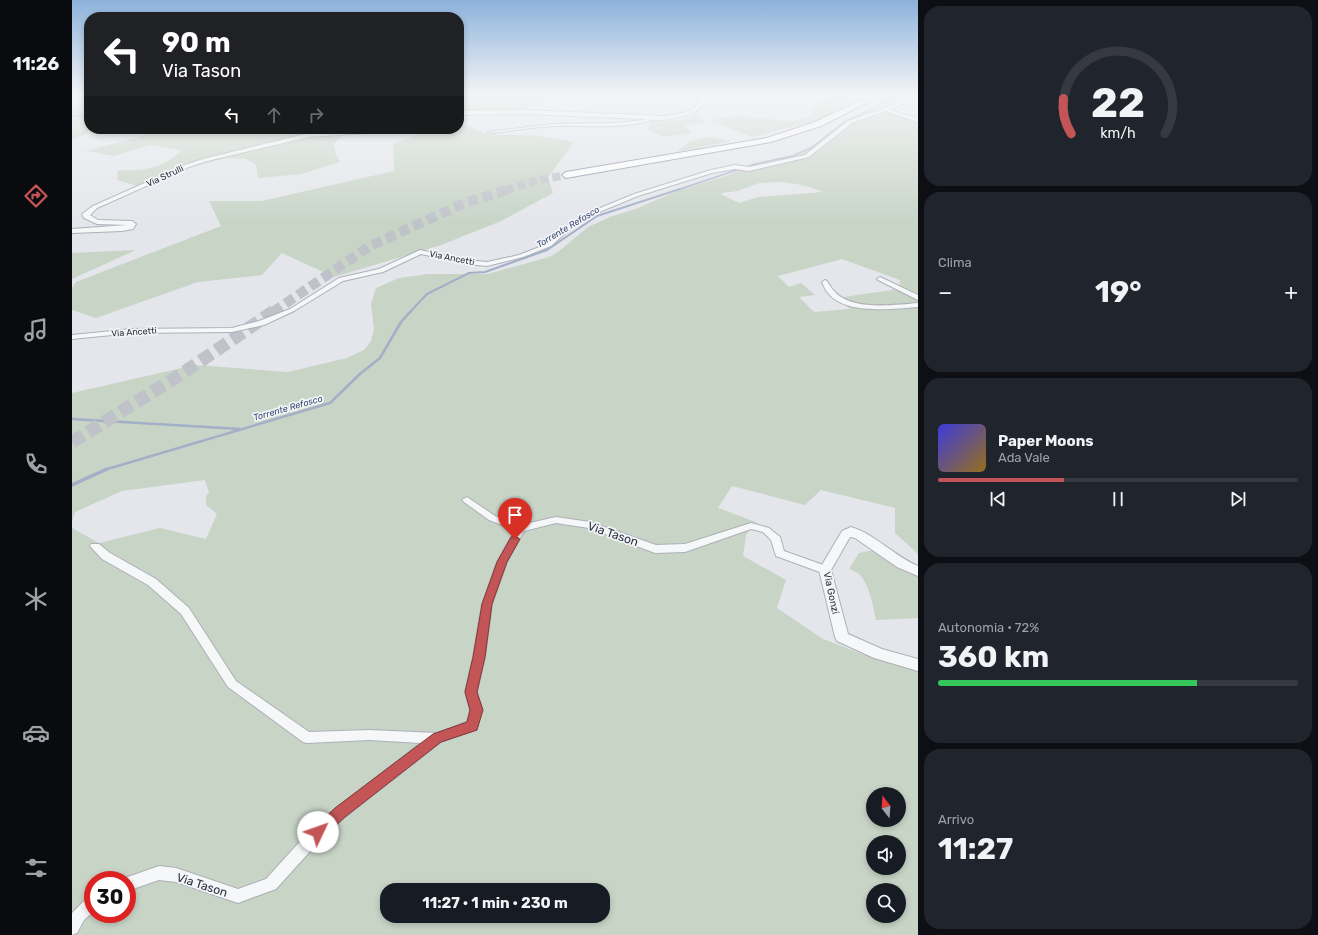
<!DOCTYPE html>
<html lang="it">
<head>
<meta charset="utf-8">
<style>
  :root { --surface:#171b24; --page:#20242c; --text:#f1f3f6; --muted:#9ea1a6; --line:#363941; --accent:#c35556 }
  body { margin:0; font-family:Rubik,sans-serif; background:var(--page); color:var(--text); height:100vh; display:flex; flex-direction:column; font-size:15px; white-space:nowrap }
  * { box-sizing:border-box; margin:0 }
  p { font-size:13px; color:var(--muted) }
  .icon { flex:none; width:22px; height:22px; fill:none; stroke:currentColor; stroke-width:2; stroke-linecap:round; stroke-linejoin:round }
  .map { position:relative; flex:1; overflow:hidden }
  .side { display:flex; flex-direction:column; gap:6px; padding:6px; background:#0d0f14; width:400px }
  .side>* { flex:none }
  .hud { position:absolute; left:12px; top:12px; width:380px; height:122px; border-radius:16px; box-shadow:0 2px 6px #0003; background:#202124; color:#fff; overflow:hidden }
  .needle { width:26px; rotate:343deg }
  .controls { position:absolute; left:794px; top:787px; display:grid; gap:8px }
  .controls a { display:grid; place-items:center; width:40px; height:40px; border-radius:50%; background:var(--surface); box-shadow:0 2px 6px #0003; font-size:20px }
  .speed { position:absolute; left:12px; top:871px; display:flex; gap:8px; font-size:20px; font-weight:700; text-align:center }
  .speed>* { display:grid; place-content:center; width:52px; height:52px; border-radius:50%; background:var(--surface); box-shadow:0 2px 6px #0003; line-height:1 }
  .speed .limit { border:6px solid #d22; background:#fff; color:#111 }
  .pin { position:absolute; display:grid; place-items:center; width:34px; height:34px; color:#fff; margin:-41px -17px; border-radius:50% 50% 50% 0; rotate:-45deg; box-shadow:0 0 4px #0007 }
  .pin .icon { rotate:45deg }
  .me { position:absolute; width:44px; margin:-22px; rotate:48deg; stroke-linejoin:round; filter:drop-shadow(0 0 3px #0008) }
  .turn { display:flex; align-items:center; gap:14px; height:84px; padding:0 12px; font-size:18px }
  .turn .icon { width:52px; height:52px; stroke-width:2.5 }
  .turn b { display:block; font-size:28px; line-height:34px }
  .lanes { display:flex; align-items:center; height:38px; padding:0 12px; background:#0003; justify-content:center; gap:20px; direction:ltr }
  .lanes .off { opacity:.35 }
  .big { font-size:30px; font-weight:700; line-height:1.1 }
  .side .widget { flex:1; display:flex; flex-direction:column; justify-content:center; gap:6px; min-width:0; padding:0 14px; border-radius:16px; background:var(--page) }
  .side .dial { align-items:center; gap:0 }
  .dial svg { height:104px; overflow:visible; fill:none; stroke:var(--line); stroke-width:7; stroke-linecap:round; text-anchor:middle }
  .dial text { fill:var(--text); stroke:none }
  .song { display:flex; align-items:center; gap:12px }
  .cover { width:48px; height:48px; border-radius:6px; background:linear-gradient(135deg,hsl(240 70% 55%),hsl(40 70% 35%)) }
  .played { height:4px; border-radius:2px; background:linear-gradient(90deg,var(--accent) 35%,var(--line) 35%) }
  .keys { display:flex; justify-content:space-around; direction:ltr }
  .heat { display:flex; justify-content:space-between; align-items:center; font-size:22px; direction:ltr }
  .charge { height:6px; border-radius:3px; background:linear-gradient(90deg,#34c759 72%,var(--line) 0) }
  .trip { position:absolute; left:308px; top:883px; width:230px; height:40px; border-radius:16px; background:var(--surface); box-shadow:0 2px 6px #0003; font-weight:700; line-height:40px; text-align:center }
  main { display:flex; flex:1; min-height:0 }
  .tabs { display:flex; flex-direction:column; width:72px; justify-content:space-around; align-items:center; background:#090b0e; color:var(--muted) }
  .tabs .icon { width:28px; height:28px }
  .tabs .current { color:var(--accent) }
  .tabs b { font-size:18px; color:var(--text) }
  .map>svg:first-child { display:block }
  .green { fill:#c7d4c6; fill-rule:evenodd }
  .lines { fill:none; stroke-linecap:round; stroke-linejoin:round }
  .stream-far3 { stroke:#a3afc7; stroke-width:1.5 }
  .stream-far2 { stroke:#a3afc7; stroke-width:2 }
  .stream-far1 { stroke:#a3afc7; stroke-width:2.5 }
  .stream { stroke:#a3afc7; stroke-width:3.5 }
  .trunk-tunnel-far2 { stroke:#bfc2c9; stroke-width:8; stroke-dasharray:8 4; stroke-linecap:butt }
  .trunk-tunnel-far1 { stroke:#bfc2c9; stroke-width:10; stroke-dasharray:10 5; stroke-linecap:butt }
  .trunk-tunnel { stroke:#bfc2c9; stroke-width:13; stroke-dasharray:13 6; stroke-linecap:butt }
  .minor-casing { stroke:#adb0b8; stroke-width:2 }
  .tertiary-casing { stroke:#adb0b8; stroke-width:2 }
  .trunk-casing { stroke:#8d91a0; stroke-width:2 }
  .minor { fill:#f6f7f9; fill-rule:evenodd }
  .tertiary { fill:#f6f7f9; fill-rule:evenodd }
  .trunk { fill:#fff; fill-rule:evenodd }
  .route { fill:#c35556; stroke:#7f3738 }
  .labels { text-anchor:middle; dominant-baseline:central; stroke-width:3.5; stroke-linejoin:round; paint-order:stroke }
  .far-street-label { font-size:9px; fill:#2d3242; stroke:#f4f5f8 }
  .far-water-label { font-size:9px; font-style:italic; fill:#3a4b72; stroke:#f4f5f8 }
  .street-label { font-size:10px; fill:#2d3242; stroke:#f4f5f8 }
  .near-street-label { font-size:12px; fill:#2d3242; stroke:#f4f5f8 }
</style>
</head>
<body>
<main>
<nav class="tabs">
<b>11:26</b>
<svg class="icon current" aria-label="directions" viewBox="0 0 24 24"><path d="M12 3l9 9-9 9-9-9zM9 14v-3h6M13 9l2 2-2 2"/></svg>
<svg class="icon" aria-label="music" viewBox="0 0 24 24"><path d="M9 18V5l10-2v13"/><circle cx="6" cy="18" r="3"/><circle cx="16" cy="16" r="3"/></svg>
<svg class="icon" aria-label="phone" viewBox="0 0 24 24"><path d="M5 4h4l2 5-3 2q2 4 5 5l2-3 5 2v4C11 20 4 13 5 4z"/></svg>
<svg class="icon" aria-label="climate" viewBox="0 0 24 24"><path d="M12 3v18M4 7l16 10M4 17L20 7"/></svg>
<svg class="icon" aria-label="car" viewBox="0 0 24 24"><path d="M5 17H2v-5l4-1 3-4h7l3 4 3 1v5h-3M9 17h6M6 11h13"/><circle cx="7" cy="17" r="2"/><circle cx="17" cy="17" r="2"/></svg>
<svg class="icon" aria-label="filters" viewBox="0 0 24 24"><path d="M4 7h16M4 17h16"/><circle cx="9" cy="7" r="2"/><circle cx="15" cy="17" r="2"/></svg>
</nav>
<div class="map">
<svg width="846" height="935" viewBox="0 0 846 935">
  <rect width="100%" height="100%" fill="#e4e6eb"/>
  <path class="green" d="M0,94h17v35h2l-9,7 -10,4z
    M387,94h112l-17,7 -39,9 -56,1z
    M518,94h105l2,3 -3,5 -48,-5 -17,1 -11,4 -31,-1z
    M760,94h23l-9,10 -24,15 -70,18 -43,-17 27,-4 56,5 21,-5 -1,-8 5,-5z
    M846,94l-33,16 33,11v433l-23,-21v-25l-74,-18 -16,15 -73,-19 -14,22 38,14 -10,13 -3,21 43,24 -9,28 46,31 42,16h11l42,12v268h-846v-407l27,15 61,-15 46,11 11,-25 -11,-9v-9l3,-3 -4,-13 -83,11 -47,21 -3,9v-128l123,-28 93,7 59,-14 17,-8 7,-9 3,-12 -3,-25 5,-16 23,-10 29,-4h60l61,-17 9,-5 30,-25 22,-10 28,-9 41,-18 50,-15 15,-7 59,-15 19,-12 23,-18 59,-28zM708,182c15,1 29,4 43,10l-65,5 -19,6 -18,-9 1,-1 16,-2 21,-8zM770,259l58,21 -1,9 -62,9 13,11 -36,3 -15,-15 16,-2 -14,-12 -12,4 -11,-11zM801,794h26v26h-26zM801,842h26v26h-26zM21,880h34v34h-34zM315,890h216v26h-216zM801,890h26v26h-26z
    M624,115l12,7 -24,4 8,7 -29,4 -16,-8 5,-7 27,-2z
    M387,122l29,12 50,2 36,6 -26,35 5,16 -52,28 -60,24 -107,32 -52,-24 -20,22 -64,7 -102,36 -24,-8v-22l4,-6 145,-56 -12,-25h53l132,-30 -1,-28 44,-14h22z
    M80,129h251l-10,4 -47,-1 -12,12 2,10 4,8 -39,12 -43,4 -2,-13 -10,-6 -19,-1 -39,10 -44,20 -27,-8 1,-10c25,1 45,-1 64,-20l-33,-5 -34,11 -30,-5 58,-15 15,-6z
    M637,137l23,4 -56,11 13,-10z
    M64,250l-64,29v-26z
    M802,550l44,25v43l-42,2c-3,-14 -6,-34 -16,-45 -3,-3 -7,-4 -11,-6l10,-16z"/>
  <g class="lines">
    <path class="stream-far3" d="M0,116l17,-1
      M605,190l78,-26 37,-8 19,-8 33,-26 28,-13 18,-11 11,-4"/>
    <path class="stream-far2" d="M338,312l17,-18 42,-21 16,-1 62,-22 50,-34 83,-27"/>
    <path class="stream-far1" d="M0,419l168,10
      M32,470l226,-67 31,-30 19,-15 21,-36 10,-11"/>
    <path class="stream" d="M0,485l35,-16"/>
    <path class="trunk-tunnel-far2" d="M434,190l32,-10 28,-5"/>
    <path class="trunk-tunnel-far1" d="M201,312l97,-66 92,-42 47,-15"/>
    <path class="trunk-tunnel" d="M0,442l111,-69 91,-62"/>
    <defs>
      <path id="minor" d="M811,109l4,1 -35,13 -43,34 -60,14 -14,-2 -23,4 -74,23 -41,17 -27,16 -19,17 -28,11 -36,9 -21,-2 -45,-10 -38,18 -40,9 -49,30 -30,14 -32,7 -100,1 -60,6v-4l60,-6 100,-1 27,-7 31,-12 49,-31 40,-9 41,-19 46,10 21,2 32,-7 28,-11 19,-17 27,-16 41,-17 77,-24 24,-5 14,2 56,-12 43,-34z
        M581,117l2,2c-32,11 -68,6 -101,7 -21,1 -43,5 -64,7l-2,-1 65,-8 66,-1 24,-3z
        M808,277l38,18v5l-40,-20 -1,-1z
        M753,280l2,1c2,3 4,7 7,10 17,20 60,14 84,12v4c-25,2 -73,8 -90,-14 -3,-3 -4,-7 -6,-11z
        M395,497l28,19 26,9 35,-8 34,5 66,23 29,-1 66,-21 18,5 11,9 4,14 45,16 1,3 -1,3 -4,1 -49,-18 -5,-16 -8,-8 -12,-3 -66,23 -30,1 -66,-25 -33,-5 -32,8 -17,31 -15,42 -7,53 -8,35 5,18 -6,20 -35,12 -96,75 -22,20 -47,52 -38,14 -62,-21 -17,-2 -32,11v-11h-6l1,-1 37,-13 17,2 62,21 28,-10 47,-52 22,-18 86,-66 -52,-3 -62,3 -4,-1 -75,-55 -47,-73 -33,-29 -46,-26 -12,-13 1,-2h8l11,9 46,26 33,29 47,73 73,51 60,-2 68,3 30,-11 3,-12 -5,-18 8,-35 9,-53 15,-42 18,-32 -26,-10 -25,-18 -2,-2z
        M21,895v17l-9,8 -7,13 -5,2v-22l16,-16z"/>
      <path id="tertiary" d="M626,94h5l3,6 -4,6 -8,7 -14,4 -17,3 -137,-6 -67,1v-4l67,-1 137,6c13,-1 31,-3 37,-16z
        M841,94h5v2l-28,14 28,8v4l-36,-12z
        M298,129h28l-3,2 -86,6 -102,24 -18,6 -92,41 -7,7 8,5 34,1 4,3 -3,5 -11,2 -50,2v-4l55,-4 -30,-1 -13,-6 -2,-4 11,-8 92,-41 18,-6 106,-26z
        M779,527c24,7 43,29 67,39v10l-21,-9 -42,-29 -5,-1 -19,33 17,64 34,15 36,10v12l-44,-13 -37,-17 -2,-4 -16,-67 23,-39z"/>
      <path id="trunk" d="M802,94h10l-63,32 -50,16 -205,36 -4,-3 4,-3 201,-34 48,-16z"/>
    </defs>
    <use href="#minor" class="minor-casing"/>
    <use href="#tertiary" class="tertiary-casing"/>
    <use href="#trunk" class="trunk-casing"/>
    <use href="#minor" class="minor"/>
    <use href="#tertiary" class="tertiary"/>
    <use href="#trunk" class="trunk"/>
  </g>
  <linearGradient id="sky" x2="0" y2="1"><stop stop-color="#8cb2db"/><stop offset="0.42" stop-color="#f3f4f6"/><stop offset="1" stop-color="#f3f4f6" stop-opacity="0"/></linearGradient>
  <rect width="846" height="225" fill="url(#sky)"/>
  <path class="route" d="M443,536l5,3 -13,23 -15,42 -7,53 -8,35 6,18 -6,20 -36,12 -96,75 -22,20 -5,2 -4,-2 -3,-5 3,-4 21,-20 98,-74 34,-12 3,-12 -5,-18 8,-35 9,-53 15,-42 14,-25z"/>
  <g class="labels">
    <g class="far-street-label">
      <text transform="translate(93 176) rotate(-25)">Via Strulli</text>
      <text transform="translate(380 258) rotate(11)">Via Ancetti</text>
      <text transform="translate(62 332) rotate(-4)">Via Ancetti</text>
    </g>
    <g class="far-water-label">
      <text transform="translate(496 227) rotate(-31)">Torrente Refosco</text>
      <text transform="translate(216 408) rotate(-16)">Torrente Refosco</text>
    </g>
    <g class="street-label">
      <text transform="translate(759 593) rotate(78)">Via Gonzi</text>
    </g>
    <g class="near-street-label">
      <text transform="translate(541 534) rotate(19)">Via Tason</text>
      <text transform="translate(130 885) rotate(18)">Via Tason</text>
    </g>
  </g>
</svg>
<div class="controls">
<a><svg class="needle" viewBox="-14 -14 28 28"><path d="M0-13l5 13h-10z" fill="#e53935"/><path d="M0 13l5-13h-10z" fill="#9ea1a6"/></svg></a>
<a><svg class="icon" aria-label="sound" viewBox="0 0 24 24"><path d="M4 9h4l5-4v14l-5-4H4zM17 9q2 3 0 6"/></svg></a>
<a><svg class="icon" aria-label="search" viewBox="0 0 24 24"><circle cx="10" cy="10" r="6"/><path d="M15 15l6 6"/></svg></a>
</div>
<div class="speed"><div class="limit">30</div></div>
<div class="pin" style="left:443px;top:539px;background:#d93025"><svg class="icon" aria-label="arrive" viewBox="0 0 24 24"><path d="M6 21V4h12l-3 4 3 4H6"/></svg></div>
<svg class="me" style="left:246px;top:832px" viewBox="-20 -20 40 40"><circle r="19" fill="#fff"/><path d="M0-13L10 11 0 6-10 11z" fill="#c35556"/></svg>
<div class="trip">11:27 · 1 min · 230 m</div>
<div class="hud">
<div class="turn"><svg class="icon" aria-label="left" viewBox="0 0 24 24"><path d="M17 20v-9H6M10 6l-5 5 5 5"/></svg><div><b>90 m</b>Via Tason</div></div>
<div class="lanes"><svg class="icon" aria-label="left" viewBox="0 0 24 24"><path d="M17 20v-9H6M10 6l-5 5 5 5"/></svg><svg class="icon off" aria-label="ahead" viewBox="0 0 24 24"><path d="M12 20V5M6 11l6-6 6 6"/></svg><svg class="icon off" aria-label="right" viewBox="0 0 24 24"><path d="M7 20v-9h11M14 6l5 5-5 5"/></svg></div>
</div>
</div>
<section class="side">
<div class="widget dial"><svg viewBox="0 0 100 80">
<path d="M14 69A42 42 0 1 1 86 69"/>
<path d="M14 69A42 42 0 0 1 8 42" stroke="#c35556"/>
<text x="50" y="56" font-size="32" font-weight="700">22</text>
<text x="50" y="72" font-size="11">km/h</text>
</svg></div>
<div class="widget"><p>Clima</p>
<div class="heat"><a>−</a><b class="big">19°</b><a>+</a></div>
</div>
<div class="widget">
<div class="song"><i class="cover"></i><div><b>Paper Moons</b><p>Ada Vale</p></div></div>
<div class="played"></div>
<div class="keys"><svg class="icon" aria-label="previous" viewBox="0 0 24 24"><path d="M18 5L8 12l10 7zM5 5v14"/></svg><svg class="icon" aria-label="pause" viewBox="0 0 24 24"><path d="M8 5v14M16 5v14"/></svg><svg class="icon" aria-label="next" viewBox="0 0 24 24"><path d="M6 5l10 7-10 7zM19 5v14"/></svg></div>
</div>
<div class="widget"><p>Autonomia · 72%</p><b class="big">360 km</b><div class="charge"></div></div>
<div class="widget"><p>Arrivo</p><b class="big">11:27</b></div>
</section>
</main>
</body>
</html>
